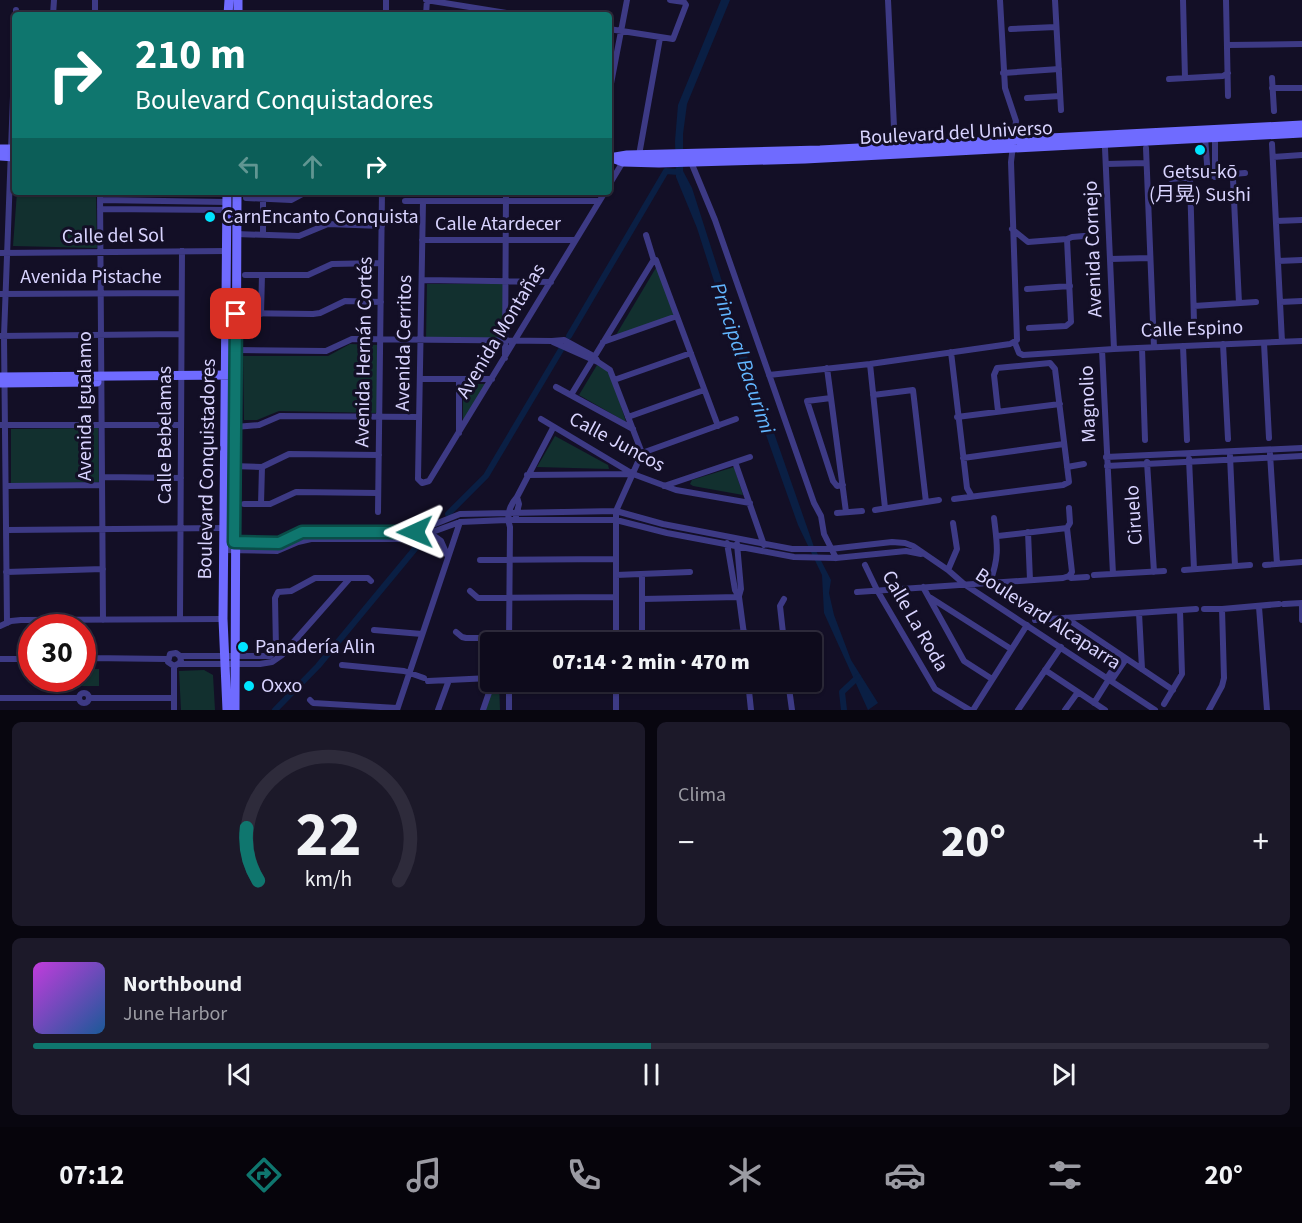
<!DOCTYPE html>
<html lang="es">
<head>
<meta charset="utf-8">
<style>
  :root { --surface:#0e0b1c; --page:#1c1929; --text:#f1f3f6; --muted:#9b9ba3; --line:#2e2b3b; --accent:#0f766e }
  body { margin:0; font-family:"Source Sans 3","Noto Sans SC",sans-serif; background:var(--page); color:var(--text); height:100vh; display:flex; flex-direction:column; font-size:22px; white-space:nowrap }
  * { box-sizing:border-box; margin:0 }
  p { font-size:20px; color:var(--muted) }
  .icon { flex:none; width:33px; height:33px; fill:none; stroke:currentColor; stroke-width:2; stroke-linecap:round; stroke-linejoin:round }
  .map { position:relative; height:710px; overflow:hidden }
  .drawer { display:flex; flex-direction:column; gap:12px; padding:12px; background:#08060f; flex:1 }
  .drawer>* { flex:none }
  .banner { position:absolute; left:12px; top:12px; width:600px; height:183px; border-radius:6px; box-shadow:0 2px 4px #0004,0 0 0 2px var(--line); background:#0f766e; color:#fff; overflow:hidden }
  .speed { position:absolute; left:18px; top:614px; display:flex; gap:12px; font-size:30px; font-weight:700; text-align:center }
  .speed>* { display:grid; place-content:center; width:78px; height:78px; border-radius:50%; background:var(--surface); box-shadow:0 2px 4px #0004,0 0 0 2px var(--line); line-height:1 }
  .speed .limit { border:9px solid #d22; background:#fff; color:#111 }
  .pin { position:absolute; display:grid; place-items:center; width:51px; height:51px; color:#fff; margin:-26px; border-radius:12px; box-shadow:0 3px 9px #0006 }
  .me { position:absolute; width:66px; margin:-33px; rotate:269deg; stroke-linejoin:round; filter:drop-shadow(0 0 4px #0008) }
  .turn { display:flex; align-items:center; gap:21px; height:126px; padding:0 24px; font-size:27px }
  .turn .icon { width:78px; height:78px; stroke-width:2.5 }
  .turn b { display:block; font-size:42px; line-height:51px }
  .lanes { display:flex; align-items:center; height:57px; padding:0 24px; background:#0003; justify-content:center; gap:30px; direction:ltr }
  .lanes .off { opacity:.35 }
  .big { font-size:45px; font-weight:800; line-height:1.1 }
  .drawer .tile { flex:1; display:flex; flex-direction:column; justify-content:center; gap:9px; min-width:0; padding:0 21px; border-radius:9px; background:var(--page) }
  .drawer .dial { align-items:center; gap:0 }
  .dial svg { height:156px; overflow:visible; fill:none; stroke:var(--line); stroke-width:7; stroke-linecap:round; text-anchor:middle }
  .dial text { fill:var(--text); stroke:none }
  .song { display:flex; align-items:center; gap:18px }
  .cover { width:72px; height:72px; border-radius:9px; background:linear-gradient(135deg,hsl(290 70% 55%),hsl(210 70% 35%)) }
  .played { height:6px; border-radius:3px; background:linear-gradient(90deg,var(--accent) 50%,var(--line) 50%) }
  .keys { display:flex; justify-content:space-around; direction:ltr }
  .heat { display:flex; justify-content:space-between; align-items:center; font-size:33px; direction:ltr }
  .drawer .tiles { flex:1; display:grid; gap:12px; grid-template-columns:1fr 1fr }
  .tile:last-child { grid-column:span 2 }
  .trip { position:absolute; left:480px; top:632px; width:342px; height:60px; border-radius:6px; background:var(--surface); box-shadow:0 2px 4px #0004,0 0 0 2px var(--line); font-weight:800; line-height:60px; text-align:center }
  .tab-bar { display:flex; height:96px; justify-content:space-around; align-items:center; background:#06040b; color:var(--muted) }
  .tab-bar .icon { width:42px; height:42px }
  .tab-bar .current { color:var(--accent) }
  .tab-bar b { font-size:27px; color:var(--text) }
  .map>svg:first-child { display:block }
  .green { fill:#12302f }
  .water { fill:#0a1f44 }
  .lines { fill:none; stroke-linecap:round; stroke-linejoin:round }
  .canal { stroke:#0a1f44; stroke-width:6 }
  .street { stroke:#3d3a85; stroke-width:6 }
  .secondary { stroke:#6f6bff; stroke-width:9 }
  .route-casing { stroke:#0a4d48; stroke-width:15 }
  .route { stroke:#0f766e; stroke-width:10 }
  .poi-dot { fill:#00e5ff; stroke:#130f26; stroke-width:2 }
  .labels { text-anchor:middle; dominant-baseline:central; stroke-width:6; stroke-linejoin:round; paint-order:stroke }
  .street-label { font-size:20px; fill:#d9d4ff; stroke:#130f26 }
  .poi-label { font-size:20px; fill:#d9d4ff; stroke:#130f26; text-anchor:start }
  .water-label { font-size:21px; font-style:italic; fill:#62b6ff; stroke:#130f26 }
</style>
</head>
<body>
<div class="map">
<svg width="1302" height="710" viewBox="0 0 1302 710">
  <rect width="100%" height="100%" fill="#130f26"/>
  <path class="green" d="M17,192h79l1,56 -84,-2z
    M657,266l18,49 -59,20z
    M427,284h76v54h-77z
    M350,344l28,1 -1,68 -98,-2 -22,9h-13l-1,-64h85z
    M597,365l13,7 16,50 -47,-27z
    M463,384h23l-21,35h-2z
    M98,428l1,54 -88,2v-55z
    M555,436l53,29 1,4 -72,-2z
    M734,467l9,28 -50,-9 -3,-2 2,-4z
    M83,669h16v17h-18z
    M204,670l9,5 2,35h-34l-2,-39z
    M499,683l1,27h-15l10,-26z"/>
  <path class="water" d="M721,0h9l-43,104 -4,30v37l9,17 41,128 81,231 17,33 -2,13 5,22 17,45 27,43 -10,7 -44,-97 -2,-38 -24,-50 -62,-175 -39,-122 -21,-51 -1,-36 3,-36z"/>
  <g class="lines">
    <path class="canal" d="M569,336l97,-165 12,1
      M448,514l38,-38 76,-128
      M275,710l43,-44 101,-122
      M844,710l-2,-18 16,-15"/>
    <path class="street" d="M426,0l93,15
      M888,0l7,148
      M1055,0l6,110
      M1183,0l2,78
      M1226,0l2,96
      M16,15v-5
      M53,15l1,-15
      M95,15v-15
      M386,15v-15
      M426,15l1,-15
      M609,29l64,10 13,-34 -2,-3 -14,-2
      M1011,29l45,-2
      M1228,45l74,-1
      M1003,73l56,-4
      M1272,78l2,33
      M1169,79l54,-3 5,-3
      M1272,88h30
      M609,94l18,-94
      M1027,98l33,-2
      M1215,136v41
      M1205,137l3,40
      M1272,144l10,198
      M1105,148l9,201
      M1146,148l8,199
      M639,155l21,-117
      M1273,157l29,-2
      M691,162l24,58 99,283 7,13 3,18 12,24
      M1106,164l40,-1
      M1230,176l3,3 6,124
      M1190,178l4,144
      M1171,179l74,-6
      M609,185l15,-25
      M100,192l3,428
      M246,198l45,2 15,-8
      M100,200l127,2
      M405,201h194
      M423,201l-5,278 4,4 7,-2 176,-289
      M100,209l127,1
      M1276,221l26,-1
      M1012,229l16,13 39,-3 5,-2 12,-1
      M236,234l63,2 29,-12 54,2
      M263,235v-37
      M646,235l8,26
      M422,240h152
      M0,253l227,-2
      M1110,259l40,-1
      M1278,261l24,-1
      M245,275h63l24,-11 49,-1
      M422,280l129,2
      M1027,289l43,-3
      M0,294l181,-1
      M1280,302l22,-1
      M1194,306l62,-4
      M226,313l87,1 7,-1 25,-12 36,1
      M261,314l1,-39
      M1029,328l37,-2 5,-4 -4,-83
      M0,336l181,-2
      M553,342l45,20 12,8 32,83
      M603,342l74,-26
      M1015,343l4,10 4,2 91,-6 188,-8
      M1264,343l5,95
      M1223,344l5,95
      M1183,346l4,94
      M1142,348l3,92
      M236,350l90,1 26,-12 200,2 12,-1 31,17 3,5
      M1102,350l11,224
      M951,352l16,136 4,7
      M505,358l1,-166
      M870,364l15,144
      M827,368l19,144
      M769,375l101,-11 140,-20 7,-4 -6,-178 5,-41 -11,-33 -5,-88
      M420,379h72
      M614,380l77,-27
      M556,387l77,42
      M571,395l82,-134 3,-1 62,166
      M873,395l40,-5 13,112
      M831,398l-24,3 26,80 4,5 6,-1
      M628,417l76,-27
      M957,417l103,-13
      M541,419l92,55 43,16 74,13
      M0,425h181
      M235,427l24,-2 21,-9 139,1
      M459,433v-53
      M642,453l94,-34
      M1270,454l7,110
      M1230,456l5,110
      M1106,457l196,-9
      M963,458l101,-14
      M1189,459l5,110
      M735,462l29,83
      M1147,462l7,110
      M232,466l30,1 27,-13 90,1
      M1107,466l195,-10
      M1067,467l17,-3
      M527,475l105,-1
      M102,477l79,1
      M7,486l95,-1
      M664,486l86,-29
      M954,499l109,-14 6,-3 -14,-113 -5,-6 -53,5 -3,7 4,36
      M244,504h26l26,-12 82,1
      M261,504l1,-37
      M1069,508l1,15 -3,5 5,44 -3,4
      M875,510l64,-10
      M378,512l4,-320
      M837,513l25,-2
      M516,516l3,-12 -2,-7
      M7,530l217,-2
      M1028,532l2,48
      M430,533l11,8 7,16
      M998,536l69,-8
      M224,542l55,1 23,-11 103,1 10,-1 45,-18 156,-3 47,13 129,25h38l62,-7 13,1 8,3 35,24 16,14 191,126
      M727,543l8,47 4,7 6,45
      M737,544l4,45 -2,7
      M224,550l53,1 21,-9 13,-3h102l47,-17 47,-2h109l51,13 127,24 42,1 70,-7 15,3
      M480,560l136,-1
      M865,565l12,25 58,99 35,21
      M1265,565l37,-3
      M948,570l9,-21 -4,-26
      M1184,570l66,-5
      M6,572l97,-3
      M642,574v67
      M616,575l74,-3
      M1094,575l70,-4
      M350,578h18l3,3
      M990,582c10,-27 7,-38 4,-64
      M923,587l41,74 28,18
      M470,591l8,7 138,-1
      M857,592l206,-14 6,-2 2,2 16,-1
      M931,598l80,51
      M642,599l97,-2
      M784,599l-4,7 4,36
      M1284,604l18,-1
      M1302,604v16
      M1259,607l8,103
      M1204,609h18l57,-5
      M1139,613l3,56
      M1066,618l107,72
      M180,619l2,-368
      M1035,620l161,-11
      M7,623l-3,-287 11,-293
      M0,626l11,-5 10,-1 202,-1
      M374,630l48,4
      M456,632l6,5 4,1h150
      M642,639l103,-7
      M509,642l1,-115c-4,-12 -1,-21 7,-30l36,-69
      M616,642v-131l26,-58
      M82,654h4l3,4 -2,5h-5
      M89,658l78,1
      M1,659h31
      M178,664l3,-3 -1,-5 -4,-3 -6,1 -2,8 6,4 4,-2h82l12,-2 10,-7 68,-77h-35l-24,13 -13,1 -3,6 1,51 -6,7h-90
      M342,665l62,6 20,7
      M174,666v44
      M1045,670l60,40
      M1107,678l15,-22
      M428,681l62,-3
      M616,681v29
      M748,681l3,29
      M788,681l4,29
      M1111,681l15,-22
      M79 698a5 5 0 1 1 10 0a5 5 0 1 1-10 0Z
      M1,698h78
      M89,698h85
      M310,700l3,3 84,5
      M1094,703l15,-24
      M1164,704l18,-30 -2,-63
      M397,710l63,-188
      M438,710l11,-30
      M483,710l10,-29
      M509,710v-29
      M973,710l54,-85
      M1018,710l43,-63
      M1065,710l13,-18
      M1209,710l13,-24 2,-8 -2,-69"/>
    <path class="secondary" d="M238,0v15
      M228,15l1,-15
      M0,149h15
      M0,156l15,1
      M609,158l18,-3 193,-5 482,-25
      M612,158l11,4 36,1 146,-4 497,-26
      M227,192l-4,427 4,91
      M0,377l230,-2
      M0,383l97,-1
      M235,710l2,-518"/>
  </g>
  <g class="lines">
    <defs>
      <path id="route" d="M236,314l-2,228 45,1 23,-11h113"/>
    </defs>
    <use href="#route" class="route-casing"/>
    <use href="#route" class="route"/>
  </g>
  <g class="poi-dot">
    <circle cx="1200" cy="150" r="6"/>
    <circle cx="210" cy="217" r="6"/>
    <circle cx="243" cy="647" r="6"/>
    <circle cx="249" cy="686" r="6"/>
  </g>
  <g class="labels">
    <g class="street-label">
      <text transform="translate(956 133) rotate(-3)">Boulevard del Universo</text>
      <text x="498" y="224">Calle Atardecer</text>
      <text transform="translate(113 236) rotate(-1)">Calle del Sol</text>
      <text transform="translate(1093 249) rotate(-92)">Avenida Cornejo</text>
      <text x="91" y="277">Avenida Pistache</text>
      <text transform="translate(1192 329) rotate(-2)">Calle Espino</text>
      <text transform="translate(501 331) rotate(-59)">Avenida Montañas</text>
      <text transform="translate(404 343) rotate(-89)">Avenida Cerritos</text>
      <text transform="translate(364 352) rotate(-89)">Avenida Hernán Cortés</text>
      <text transform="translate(1088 404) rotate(-92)">Magnolio</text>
      <text transform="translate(85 406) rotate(-90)">Avenida Igualamo</text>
      <text transform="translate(165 435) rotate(-90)">Calle Bebelamas</text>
      <text transform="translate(617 442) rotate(28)">Calle Juncos</text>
      <text transform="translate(207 469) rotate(-89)">Boulevard Conquistadores</text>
      <text transform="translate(1134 515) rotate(-94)">Ciruelo</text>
      <text transform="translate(1048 619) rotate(33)">Boulevard Alcaparra</text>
      <text transform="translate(915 621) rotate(60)">Calle La Roda</text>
    </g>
    <g class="poi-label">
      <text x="1200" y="172" text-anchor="middle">Getsu-kо̄<tspan x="1200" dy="23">(月晃) Sushi</tspan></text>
      <text x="222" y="217">CarnEncanto Conquista</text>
      <text x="255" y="647">Panadería Alin</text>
      <text x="261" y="686">Oxxo</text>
    </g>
    <g class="water-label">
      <text transform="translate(743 358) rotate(71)">Principal Bacurimi</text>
    </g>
  </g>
</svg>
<div class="speed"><div class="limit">30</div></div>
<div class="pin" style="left:236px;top:314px;background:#d93025"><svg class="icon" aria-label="arrive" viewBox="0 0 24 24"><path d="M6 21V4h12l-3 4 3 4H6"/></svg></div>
<svg class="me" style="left:415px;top:532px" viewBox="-20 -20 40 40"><path d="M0-17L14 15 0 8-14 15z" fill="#0f766e" stroke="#fff" stroke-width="4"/></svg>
<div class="trip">07:14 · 2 min · 470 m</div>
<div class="banner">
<div class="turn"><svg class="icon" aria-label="right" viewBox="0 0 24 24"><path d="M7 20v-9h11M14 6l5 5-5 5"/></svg><div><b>210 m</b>Boulevard Conquistadores</div></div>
<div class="lanes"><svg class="icon off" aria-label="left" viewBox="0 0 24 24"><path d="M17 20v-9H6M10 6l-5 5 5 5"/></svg><svg class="icon off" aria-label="ahead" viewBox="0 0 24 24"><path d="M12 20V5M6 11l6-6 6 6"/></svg><svg class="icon" aria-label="right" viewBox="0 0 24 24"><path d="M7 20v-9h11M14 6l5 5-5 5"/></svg></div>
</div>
</div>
<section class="drawer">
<div class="tiles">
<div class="tile dial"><svg viewBox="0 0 100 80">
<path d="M14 69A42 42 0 1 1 86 69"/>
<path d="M14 69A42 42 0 0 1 8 42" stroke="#0f766e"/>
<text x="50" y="56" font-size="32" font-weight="700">22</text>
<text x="50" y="72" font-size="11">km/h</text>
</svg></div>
<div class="tile"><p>Clima</p>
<div class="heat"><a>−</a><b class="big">20°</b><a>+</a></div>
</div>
<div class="tile">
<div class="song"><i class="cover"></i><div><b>Northbound</b><p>June Harbor</p></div></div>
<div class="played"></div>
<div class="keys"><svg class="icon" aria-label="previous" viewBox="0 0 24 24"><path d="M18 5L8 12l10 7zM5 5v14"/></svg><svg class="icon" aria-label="pause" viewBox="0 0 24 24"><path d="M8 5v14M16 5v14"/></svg><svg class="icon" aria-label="next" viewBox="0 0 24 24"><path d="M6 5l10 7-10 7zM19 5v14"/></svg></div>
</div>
</div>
</section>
<nav class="tab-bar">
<b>07:12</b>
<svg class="icon current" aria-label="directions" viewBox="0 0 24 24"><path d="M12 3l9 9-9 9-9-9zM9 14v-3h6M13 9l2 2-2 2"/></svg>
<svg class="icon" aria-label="music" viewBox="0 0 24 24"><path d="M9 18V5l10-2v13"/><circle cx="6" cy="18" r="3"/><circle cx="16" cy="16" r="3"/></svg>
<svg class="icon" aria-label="phone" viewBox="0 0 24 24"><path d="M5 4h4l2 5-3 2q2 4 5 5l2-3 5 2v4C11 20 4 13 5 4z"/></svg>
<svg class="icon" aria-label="climate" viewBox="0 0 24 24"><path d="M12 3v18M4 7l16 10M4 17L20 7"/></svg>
<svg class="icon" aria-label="car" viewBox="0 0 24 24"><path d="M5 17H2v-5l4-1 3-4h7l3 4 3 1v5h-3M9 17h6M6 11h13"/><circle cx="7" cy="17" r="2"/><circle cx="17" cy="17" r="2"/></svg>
<svg class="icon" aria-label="filters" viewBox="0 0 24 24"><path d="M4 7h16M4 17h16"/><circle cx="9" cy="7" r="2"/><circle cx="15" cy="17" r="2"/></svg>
<b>20°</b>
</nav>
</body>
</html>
